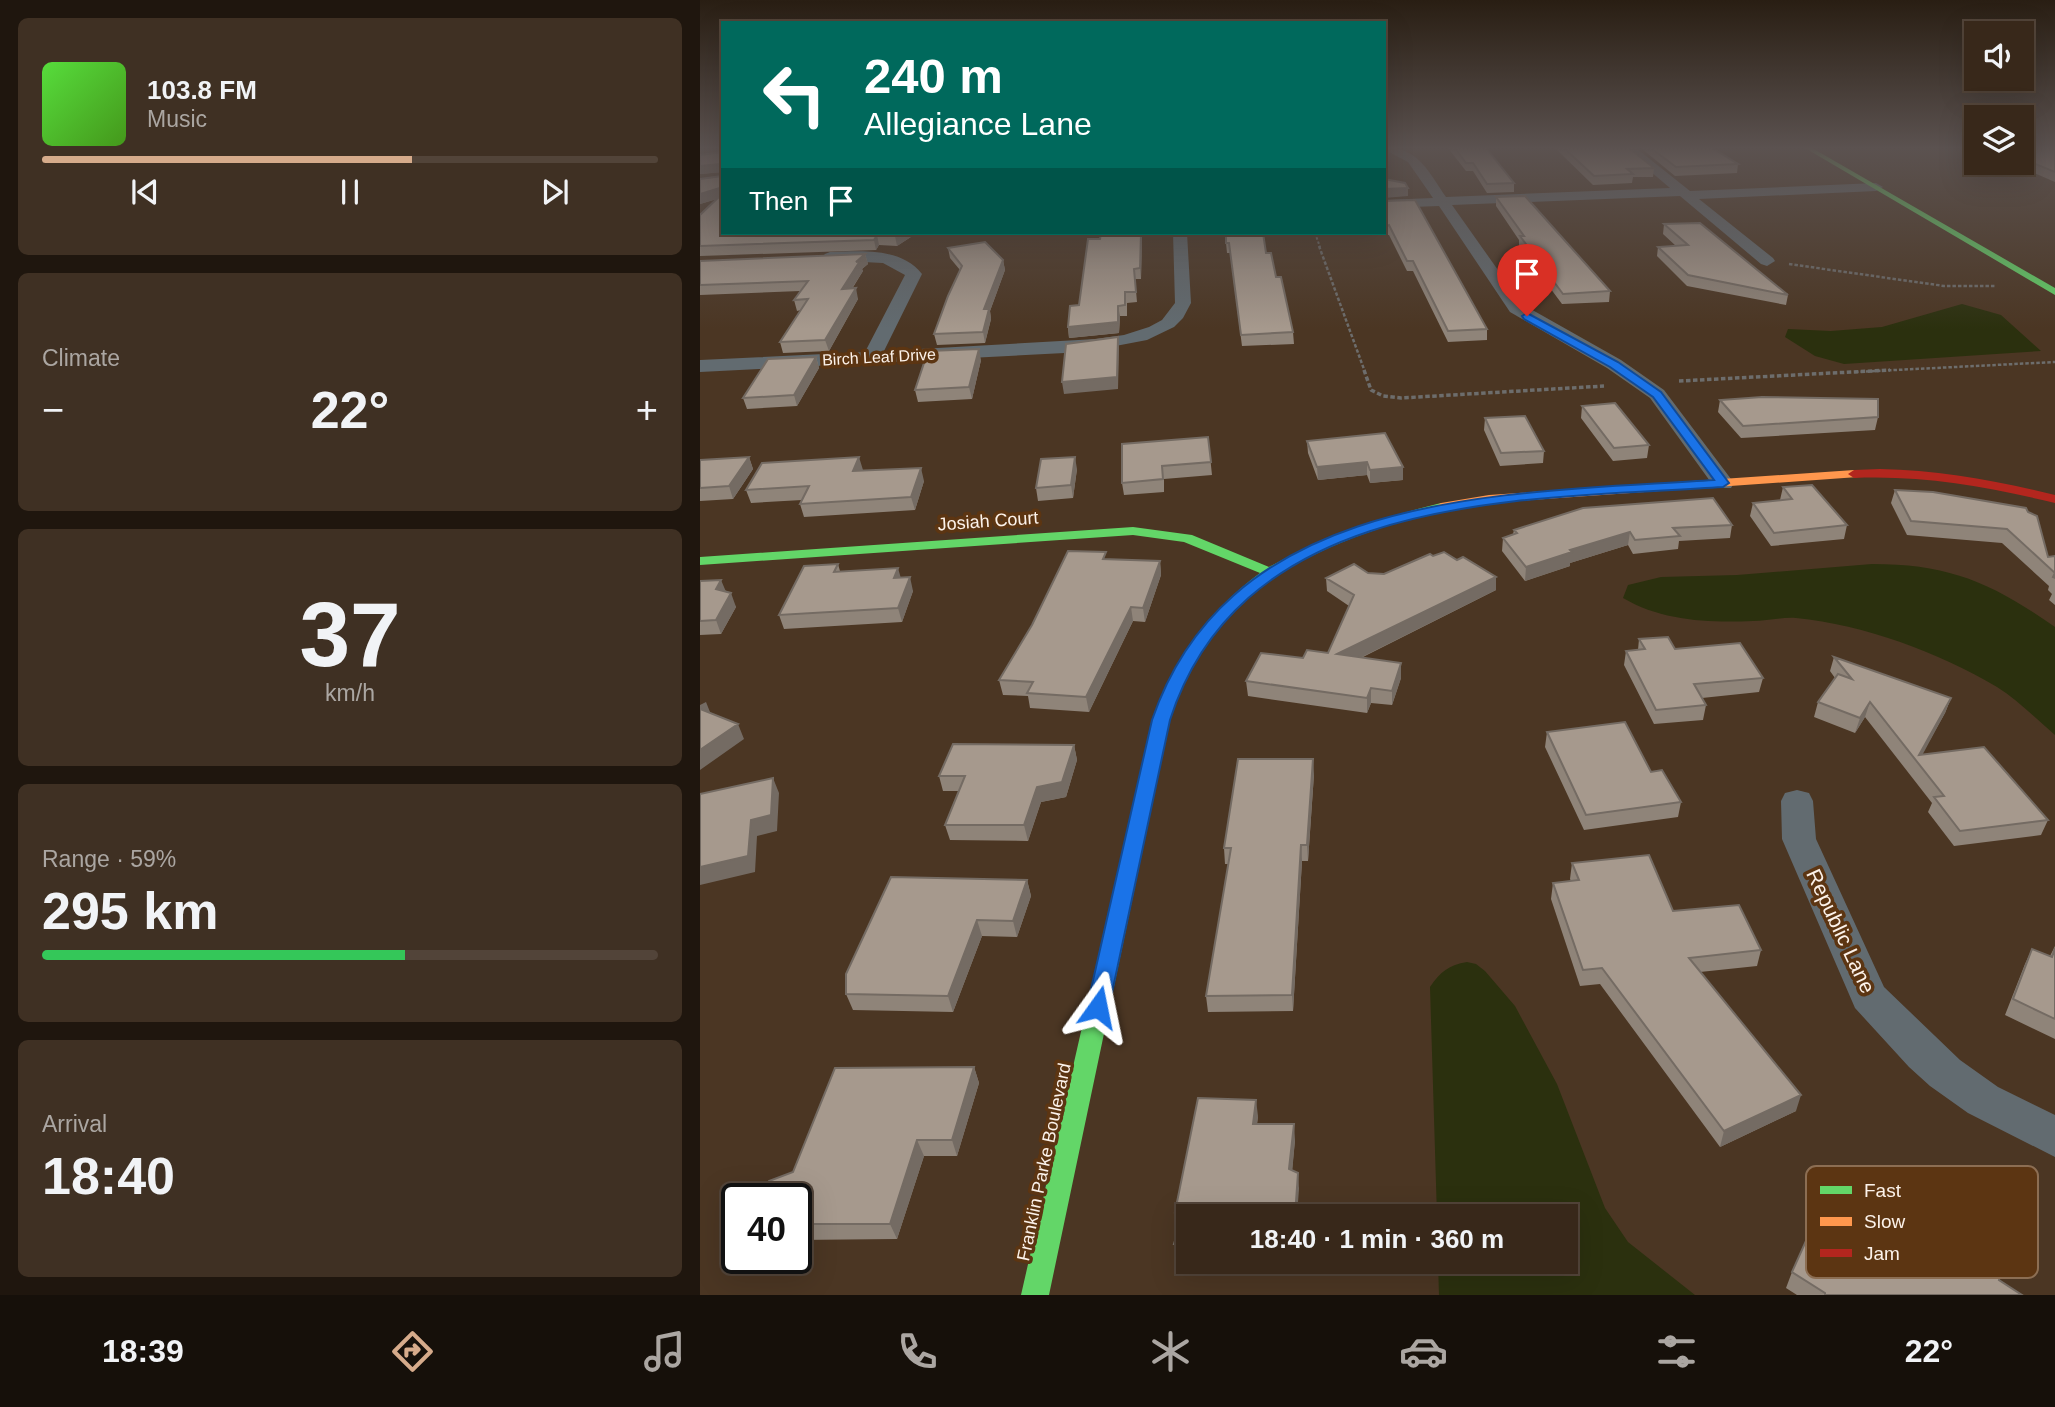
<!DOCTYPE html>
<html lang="en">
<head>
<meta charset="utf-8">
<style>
  :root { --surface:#38281a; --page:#3f3023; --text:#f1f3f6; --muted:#aba6a2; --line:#524439; --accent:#d6ab8b }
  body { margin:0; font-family:Arial,sans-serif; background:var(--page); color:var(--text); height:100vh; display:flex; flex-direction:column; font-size:26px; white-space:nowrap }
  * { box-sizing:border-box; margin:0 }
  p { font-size:23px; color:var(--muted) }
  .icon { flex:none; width:38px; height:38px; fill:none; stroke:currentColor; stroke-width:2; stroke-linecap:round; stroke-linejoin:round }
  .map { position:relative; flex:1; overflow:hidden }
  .sheet { display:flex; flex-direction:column; gap:18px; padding:18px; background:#1f160e; width:700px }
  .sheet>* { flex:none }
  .top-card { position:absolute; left:21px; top:21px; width:665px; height:214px; border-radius:0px; box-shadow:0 7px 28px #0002,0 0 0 2px var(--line); background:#00695c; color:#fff; overflow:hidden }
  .controls { position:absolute; left:1264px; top:21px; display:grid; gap:14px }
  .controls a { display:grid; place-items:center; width:70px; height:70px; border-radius:0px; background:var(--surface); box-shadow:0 7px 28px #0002,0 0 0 2px var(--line); font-size:35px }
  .speed { position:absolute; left:21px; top:1183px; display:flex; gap:14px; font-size:35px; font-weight:700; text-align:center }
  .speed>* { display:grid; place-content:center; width:91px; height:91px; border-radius:50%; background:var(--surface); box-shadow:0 7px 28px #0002,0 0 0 2px var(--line); line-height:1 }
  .speed .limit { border:4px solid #111; border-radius:10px; background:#fff; color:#111 }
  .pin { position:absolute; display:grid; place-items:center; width:60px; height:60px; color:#fff; margin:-72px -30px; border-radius:50% 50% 50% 0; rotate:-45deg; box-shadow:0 0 7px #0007 }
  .pin .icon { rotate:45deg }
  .me { position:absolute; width:77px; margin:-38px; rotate:12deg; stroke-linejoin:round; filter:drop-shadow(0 0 5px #0008) }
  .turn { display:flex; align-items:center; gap:24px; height:147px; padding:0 28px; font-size:32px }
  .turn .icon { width:91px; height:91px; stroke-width:2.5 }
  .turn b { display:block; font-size:49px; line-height:60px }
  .then { display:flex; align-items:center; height:66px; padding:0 28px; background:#0003; gap:14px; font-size:26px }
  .big { font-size:52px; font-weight:800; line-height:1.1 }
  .sheet .widget { flex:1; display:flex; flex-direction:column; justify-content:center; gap:10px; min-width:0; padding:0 24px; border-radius:10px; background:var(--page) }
  .sheet .dial { align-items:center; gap:0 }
  .dial b { font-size:91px; line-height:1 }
  .song { display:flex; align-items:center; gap:21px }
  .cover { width:84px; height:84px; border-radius:10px; background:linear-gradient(135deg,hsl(110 70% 55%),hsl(100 70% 35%)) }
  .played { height:7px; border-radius:4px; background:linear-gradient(90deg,var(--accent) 60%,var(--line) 60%) }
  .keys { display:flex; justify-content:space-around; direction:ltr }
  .heat { display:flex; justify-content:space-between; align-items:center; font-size:38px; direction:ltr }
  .charge { height:10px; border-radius:5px; background:linear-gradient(90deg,#34c759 59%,var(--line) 0) }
  .trip { position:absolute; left:476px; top:1204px; width:402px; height:70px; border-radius:0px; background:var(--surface); box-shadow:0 7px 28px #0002,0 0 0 2px var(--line); font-weight:800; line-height:70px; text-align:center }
  .dock { display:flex; height:112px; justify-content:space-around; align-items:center; background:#16100a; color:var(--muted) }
  .dock .icon { width:49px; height:49px }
  .dock .on { color:var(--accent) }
  .dock b { font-size:32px; color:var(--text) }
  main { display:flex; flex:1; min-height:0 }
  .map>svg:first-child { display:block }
  .water { fill:#2b300e }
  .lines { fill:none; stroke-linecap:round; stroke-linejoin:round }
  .path-far2 { stroke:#6d6d6c; stroke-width:2; stroke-dasharray:2.5 2; stroke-linecap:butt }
  .path-far1 { stroke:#6d6d6c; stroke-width:2.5; stroke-dasharray:3.5 2; stroke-linecap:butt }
  .path { stroke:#6d6d6c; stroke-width:3.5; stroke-dasharray:4.5 2.5; stroke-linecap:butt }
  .street { fill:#626b70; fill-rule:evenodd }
  .fast { fill:#63d668; fill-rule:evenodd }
  .slow { fill:#ff974d; fill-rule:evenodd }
  .jam { fill:#b3261e; fill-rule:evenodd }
  .wall { fill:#8f8479 }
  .shaded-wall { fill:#746b63 }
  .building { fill:#a6998d; stroke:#746b63; stroke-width:2 }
  .route { fill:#1a73e8; stroke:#114b97; stroke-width:2 }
  .labels { text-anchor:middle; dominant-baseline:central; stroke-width:7; stroke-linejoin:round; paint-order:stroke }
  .far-street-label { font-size:16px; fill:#fcf2ea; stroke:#5c3512 }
  .street-label { font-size:18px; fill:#fcf2ea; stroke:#5c3512 }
  .near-street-label { font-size:21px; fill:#fcf2ea; stroke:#5c3512 }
  .key { fill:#5c3512; stroke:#8c6e53; stroke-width:2 }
  .key-label { font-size:19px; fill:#fcf2ea }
</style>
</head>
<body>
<main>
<section class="sheet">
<div class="widget">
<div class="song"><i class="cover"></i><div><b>103.8 FM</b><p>Music</p></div></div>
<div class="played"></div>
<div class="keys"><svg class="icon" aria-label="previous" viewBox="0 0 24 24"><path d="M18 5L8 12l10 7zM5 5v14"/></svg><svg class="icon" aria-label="pause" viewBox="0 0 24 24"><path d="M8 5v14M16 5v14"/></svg><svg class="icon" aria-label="next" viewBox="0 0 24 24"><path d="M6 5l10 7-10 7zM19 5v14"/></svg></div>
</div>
<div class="widget"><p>Climate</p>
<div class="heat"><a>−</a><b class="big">22°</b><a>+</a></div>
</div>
<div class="widget dial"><b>37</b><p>km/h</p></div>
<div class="widget"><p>Range · 59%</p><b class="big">295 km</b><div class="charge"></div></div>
<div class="widget"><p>Arrival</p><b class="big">18:40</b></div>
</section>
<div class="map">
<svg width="1355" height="1295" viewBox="0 0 1355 1295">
  <rect width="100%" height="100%" fill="#4b3623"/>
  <path class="water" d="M1262,304l39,11 40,36 -197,13 -29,-8 -30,-19 3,-8 43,2 51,-4z
    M1172,564c78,0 120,19 183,63v108c-19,-16 -37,-35 -58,-48 -59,-35 -132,-62 -201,-69 -14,-1 -29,3 -43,3 -44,2 -91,0 -130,-23l5,-13 33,-8 76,-2z
    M767,962l9,2 9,7 30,35 42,78 48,124 23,34 67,53h-256l-1,-33h128v-46h-129l-7,-229c10,-15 19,-22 37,-25z"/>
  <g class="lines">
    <path class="path-far2" d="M615,233l5,14"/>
    <path class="path-far1" d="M619,246l46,126
      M1089,264l155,22h51
      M1155,372l200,-10"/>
    <path class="path" d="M664,370l7,20 12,6 18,2 203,-12
      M979,381l211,-11"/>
    <path class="street" d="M688,148c31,0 42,26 58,49l224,-9 -47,-40h13l54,43 186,-8 7,4 -7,4 -177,8 74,59 2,3 -8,5 -6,-2 -81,-68 -228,9 70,99 99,56 43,30 70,93 -3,5h-16l-65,-90 -43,-30 -97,-56 -71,-106 -55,2v-8l49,-2 -25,-36 -19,-10z
      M473,233h14l4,70 -8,15 -9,9 -27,13 -63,12 -384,20v-12l165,-8 40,-77 -22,-12 -58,-3 -3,-3 3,-3 5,-2c31,-1 71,-5 92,22l-38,77 212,-12 28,-4 25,-8 13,-7 13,-17z
      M1097,790l12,3 4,8 3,38 68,148 76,73 38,27 57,28v42l-87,-44 -38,-27 -21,-19 -54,-59 -73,-169 -1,-38 4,-8z"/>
    <path class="fast" d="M1105,148h7l243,140v7z
      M741,503l5,1v6c-95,23 -190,57 -246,141 -14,21 -22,46 -30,69l-121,575h-28l131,-575c26,-64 52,-105 108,-147l-76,-31 -51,-7 -433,30v-8l433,-30 59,8 77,32c55,-31 111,-49 172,-64z"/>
    <path class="slow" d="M1154,470l6,4 -2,3 -369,26 -48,8 -7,-4 7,-4 48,-8z"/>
    <path class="jam" d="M1180,469c60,1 117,12 175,26v8c-67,-16 -132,-28 -201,-25l-6,-4 6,-4z"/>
  </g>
  <path class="wall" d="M748,148h38l28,35v9l-27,1 -14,-22h-7z
    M855,148h74l25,20 -1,9h-20l-1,6 -39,2z
    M941,148h71l26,16 -1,9 -62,3z
    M1321,148h34v34l-44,-19h10z
    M0,155l217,78 -20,13 -18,-1 -3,5 -176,6v-41l17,-16 -17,5 22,-28 1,-4 -23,2z
    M796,197l114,94 -1,11 -47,2 -43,-58v-6l-23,-34z
    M684,201l103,128v11l-39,2 -35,-71h-6l-18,-36h-2l-3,-5z
    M964,224l124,71 -2,10 -99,-19 -30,-30 1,-9 18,-1 -13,-12z
    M442,233l-1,46h-6l2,23 -10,1v13h-7l-1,17 -50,5 -1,-11 11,-22 21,-66z
    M525,233l41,20 10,24 17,55 1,12 -52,2 -12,-93h-3z
    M248,248l55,12 2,10 -15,41 1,8 -6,24 -48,2 -3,-11 26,-64 -10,-12z
    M165,254l3,10 -6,5 1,2 -11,18 6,10 -29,52 -46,2 -3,-11 21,-32 -4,1 -3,-11 6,-9 -100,4v-34z
    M116,357l3,11 -22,38 -50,3 -4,-11z
    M281,360l-9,39 -54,3 -3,-12z
    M1020,400l158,17 -3,13 -134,8 -23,-26z
    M882,406l67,39 -2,13 -34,3 -32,-43z
    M785,418l59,33 -1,12 -43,3 -16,-36z
    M508,437l4,38 -48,4v13l-40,3 -2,-12z
    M607,441l96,26v13l-33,3 -3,-8 -49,5 -10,-27z
    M49,457l4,12 -20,30 -33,2v-41z
    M377,469l-4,29 -35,3 -2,-13z
    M163,470l-1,1 62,10 -9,29 -111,7 -4,-13 2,-4 -51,3 -5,-13z
    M1083,487l64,38 -3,14 -73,7 -21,-30 3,-13 27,-3z
    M1195,490l133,22 20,45 7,-1v49l-6,-5 3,-6 -4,-4 1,-4 -47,-43 -95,-8 -16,-32z
    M1032,525l-2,13 -51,3 -1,8 -45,5 -5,-9 -58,18v3l-45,15 -23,-30 1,-13 10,-4 1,-4z
    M408,559l52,2 1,14 -16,47 -12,-1 -44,91 -59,-4 -2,-12 -25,-1 -4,-15z
    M138,564l2,7 61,6 12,14 -11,31 -118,7 -5,-14z
    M668,573l128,17 -135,68 40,20 -9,27 -21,-2 -4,10 -119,-17 -2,-15 57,-23 25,-5 21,-47 -22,-15 -1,-13z
    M0,581l26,10 10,16 -15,27 -21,1z
    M939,639l36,10 88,29 -4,14 -57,6 4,7 -3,15 -49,4 -30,-59 2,-14 12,-1z
    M1134,657l117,41 -6,15 -23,41 126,66 -7,15 -87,11 -26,-34 4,-9 -67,-86 -10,16 -41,-16 4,-15 17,-24 -5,-7z
    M847,732l104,40 30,30 -3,15 -94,13 -39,-83z
    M374,745l3,15 -11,37 -25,5 -13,39 -78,-1 -5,-15 14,-34h-16l-4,-15z
    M614,774l-6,87h-6l-9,150 -85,1 -2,-16 23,-132h-4l-1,-16z
    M872,863l101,48 88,39 -4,16 -57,6 96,139 -76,36 -120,-163 -20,2 -29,-87 2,-16 18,-2 -1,-2z
    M327,880l4,16 -14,41 -35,-1 -29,76 -100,-2 -7,-16z
    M1355,946v93l-50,-24 20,-51 7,-15 18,7z
    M274,1067l5,16 -22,73h-33l-27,83 -101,1v-41z
    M558,1116l-1,8 38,16 -3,30 7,19 -111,27v43h-11l-3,-15 5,-17h-1l-3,-15z
    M1256,1173l43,107 23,15h-225l-11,-7 6,-16 136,-40z"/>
  <path class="shaded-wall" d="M20,164l3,8 -23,2v-8z
    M23,187v10l-23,7v-10z
    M708,188v8l-24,2v-9z
    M200,233h17l-20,13 -2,-10z
    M441,233h1l-1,46 -1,-11z
    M177,235l2,10 -3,5 -2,-10z
    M165,254l3,10 -6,5 1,2 -18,28 -3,-10 14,-27z
    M303,260l2,10 -15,41 1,8 -6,24 -2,-11 1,-23z
    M156,288l2,11 -29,52 -4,-11z
    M418,306l2,10 -1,17 -50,5 -1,-11z
    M418,337l1,11 -1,41 -54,5 -2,-12z
    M279,349l2,11 -9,39 -3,-12z
    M116,357l3,11 -22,38 -3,-11z
    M49,457l4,12 -20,30 -4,-13z
    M159,457l4,13 -6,14 -4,-13z
    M375,457l2,12 -4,29 -2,-13z
    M667,462v13l-49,5 -1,-13z
    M703,467v13l-33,3v-13z
    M221,468l3,13 -9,29 -4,-13z
    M930,532l-2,13 -58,18v3l-45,15 1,-14 44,-17z
    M460,561l1,14 -16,47 -2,-14z
    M198,568l4,14 -8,-4z
    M210,577l3,14 -11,31 -4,-14z
    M796,577v13l-158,79 -1,-15z
    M21,580l6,14 -11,-5z
    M31,593l5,14 -15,27 -5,-14z
    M431,607l2,14 -44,91 -3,-15z
    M701,663v15l-9,27v-14z
    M671,688v15l-4,10v-15z
    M1251,698l-6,15 -27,50 1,-8z
    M6,702l6,15 -12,5v-17z
    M1170,702l-5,15 -10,16 5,-15z
    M38,724l6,15 -44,31v-20z
    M374,745l3,15 -11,37 -25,5 -13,39 -4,-16 13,-38z
    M613,759l1,15 -6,87 -1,-16z
    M73,778l6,15 -2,38 -20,5 -2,36 -55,13v-18l51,-47z
    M601,845l1,16 -9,150 -1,-16z
    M327,880l4,16 -14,41 -4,-16z
    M277,920l5,16 -29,76 -5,-16z
    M274,1067l5,16 -22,73 -5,-16z
    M1101,1095l-5,16 -76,36 4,-16z
    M556,1100l2,16 -3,24 -2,-16z
    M594,1124l1,16 -4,45 -2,-16z
    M217,1140l7,16 -27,83 -7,-15z
    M598,1173l1,16 -2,27h-2z"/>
  <path class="building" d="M755,148h31l28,35 -27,1 -14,-21h-7z
    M864,148h65l25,20 -27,1 6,5 -39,2z
    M951,148h61l26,16 -62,3z
    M1321,148h34v24l-34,-14z
    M23,152v14l-3,-2 -20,2v-11z
    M23,170v17l-23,7v-15l22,-3z
    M684,179l21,4 3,5 -24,1z
    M23,193v40h177l-5,3 -18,-1 -3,5 -174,6v-31z
    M825,196l85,95 -47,3 -43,-58h4l-28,-39z
    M715,200l72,129 -39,2 -35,-70h-6l-18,-36 -2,1 -3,-6v-19z
    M1000,223l88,72 -100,-20 -30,-28 30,-2 -24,-21z
    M401,233h40l-1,35 -6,1 2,23h-11v13l-7,1v16l-50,5 2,-21 9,-1 9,-66h12z
    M526,233h37l3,20h5l5,24h5l12,55 -52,3 -12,-92h-3z
    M285,242l18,18 -19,49h5l-6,23 -49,2 14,-38 14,-30 -14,-18z
    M165,254l-9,8 4,-1 -18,28 14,-1 -31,52 -45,2 28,-43 -14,1 14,-19 -108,4v-24z
    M418,337l-1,40 -55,5 4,-38z
    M279,349l-10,38 -54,3 13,-39z
    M116,357l-22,38 -51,3 25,-39z
    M1062,397l116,2v18l-135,9 -23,-26z
    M915,403l34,42 -35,3 -32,-42z
    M825,416l19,35 -43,2 -16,-35z
    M685,433l18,34 -33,3 -3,-8 -50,5 -10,-26z
    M508,437l3,25 -49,4 1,13 -41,4v-39z
    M49,457l-20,29 -29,2v-28z
    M159,457l-6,14 68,-3 -10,29 -111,7 9,-18 -63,4 16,-27z
    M375,457l-4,28 -35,3 5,-29z
    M1112,485l35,40 -73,8 -21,-30 39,-4 -9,-12z
    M1195,490l38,2 93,16 2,4 9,4 11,41 7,-1v22l-2,-1 2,-4 -48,-44 -96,-8z
    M1013,498l19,27 -59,3 7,8 -45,4 -5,-8 -60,18 2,2 -46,15 -23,-29 14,-5 -3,-3 69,-22z
    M368,551l38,1 -3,7 57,2 -17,47 -12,-1 -45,90 -59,-4 6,-11 -34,-2 33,-55z
    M744,552l13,8 6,-3 33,20 -159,77 64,9 -9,28 -21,-3 -4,10 -121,-17 15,-28 42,5 4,-8 21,3 26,-58 -28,-17 28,-14 14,9 16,1 46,-20 3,2z
    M138,564l-4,8 64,-4 -4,10 16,-1 -12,31 -119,7 25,-49z
    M21,580l-5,9 15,4 -15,27 -16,1v-40z
    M968,637l7,12 65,-6 23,35 -69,6 12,21 -50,5 -30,-59 19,-2 -6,-10z
    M1134,657l117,41 -32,57 65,-8 64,73 -88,11 -26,-34 10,-1 -74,-94 -10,16 -42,-16 20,-28 14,5z
    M0,709l38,15 -38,26z
    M925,722l26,50 11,-2 19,32 -95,13 -39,-83z
    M253,744l121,1 -12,37 -25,5 -13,38h-79l20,-49h-26z
    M538,759h75l-6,86h-6l-9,150 -86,1 25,-148h-7z
    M73,778l-2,37 -20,5 -3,36 -48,11v-73z
    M949,855l24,56 66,-6 22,45 -72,8 112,137 -77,36 -122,-163 -19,2 -30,-87 26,-3 -7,-17z
    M191,877l136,3 -14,41 -36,-1 -29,76 -102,-2v-20z
    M1355,948v71l-42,-20 19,-50 20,8z
    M274,1067l-22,73h-35l-27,84h-94v-25h-34l7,-18 24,-9 42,-104z
    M498,1098l58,2 -3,24h41l-5,45 9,4 -3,43h-107v28h-14l10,-33 -9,1z
    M1157,1169l26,18 46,46 27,-60 68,40 -25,67 23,15h-197v-2l-33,-21 45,-100z"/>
  <linearGradient id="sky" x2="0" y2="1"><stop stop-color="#291e13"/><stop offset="0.45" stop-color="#5b5250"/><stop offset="1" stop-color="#5b5250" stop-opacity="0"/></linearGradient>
  <rect width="1355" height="329" fill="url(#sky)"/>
  <path class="route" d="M827,313l91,49 43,30 68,91 -6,4c-197,13 -479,3 -553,233l-61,287 -3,7 -8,3 -8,-3 -3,-7 65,-287c80,-234 359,-226 562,-240l-61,-83 -43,-30 -86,-48 -2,-3z"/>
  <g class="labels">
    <g class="far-street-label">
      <text transform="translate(179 357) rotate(-3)">Birch Leaf Drive</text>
    </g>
    <g class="street-label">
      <text transform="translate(288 521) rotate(-4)">Josiah Court</text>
      <text transform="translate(344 1162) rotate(-78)">Franklin Parke Boulevard</text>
    </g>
    <g class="near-street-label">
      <text transform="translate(1141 931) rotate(65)">Republic Lane</text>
    </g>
  </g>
  <rect x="1106" y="1166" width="232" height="112" rx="10" class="key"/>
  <rect x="1120" y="1186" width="32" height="8" fill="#63d668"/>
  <rect x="1120" y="1217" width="32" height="9" fill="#ff974d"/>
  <rect x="1120" y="1249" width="32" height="8" fill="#b3261e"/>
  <g class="key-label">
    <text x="1164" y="1197">Fast</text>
    <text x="1164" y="1228">Slow</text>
    <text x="1164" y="1260">Jam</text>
  </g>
</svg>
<div class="controls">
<a><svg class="icon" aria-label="sound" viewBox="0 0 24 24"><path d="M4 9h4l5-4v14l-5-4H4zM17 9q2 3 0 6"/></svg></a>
<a><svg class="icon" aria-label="layers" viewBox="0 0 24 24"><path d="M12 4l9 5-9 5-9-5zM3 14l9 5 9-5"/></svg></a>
</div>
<div class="speed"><div class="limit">40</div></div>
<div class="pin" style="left:827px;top:316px;background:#d93025"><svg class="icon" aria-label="arrive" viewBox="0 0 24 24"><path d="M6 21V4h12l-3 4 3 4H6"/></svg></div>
<svg class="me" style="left:398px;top:1007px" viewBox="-20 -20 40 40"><path d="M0-17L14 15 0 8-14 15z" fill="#1a73e8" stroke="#fff" stroke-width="4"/></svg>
<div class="trip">18:40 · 1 min · 360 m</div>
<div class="top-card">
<div class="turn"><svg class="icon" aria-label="left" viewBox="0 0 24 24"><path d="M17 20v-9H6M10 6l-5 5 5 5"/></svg><div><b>240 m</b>Allegiance Lane</div></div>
<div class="then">Then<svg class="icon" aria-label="arrive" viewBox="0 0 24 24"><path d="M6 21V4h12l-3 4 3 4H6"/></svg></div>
</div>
</div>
</main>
<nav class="dock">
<b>18:39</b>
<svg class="icon on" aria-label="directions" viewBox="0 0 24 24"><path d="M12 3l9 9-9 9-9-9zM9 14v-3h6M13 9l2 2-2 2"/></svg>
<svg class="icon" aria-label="music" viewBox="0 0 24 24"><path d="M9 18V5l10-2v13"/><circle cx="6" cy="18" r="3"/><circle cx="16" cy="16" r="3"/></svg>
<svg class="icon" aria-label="phone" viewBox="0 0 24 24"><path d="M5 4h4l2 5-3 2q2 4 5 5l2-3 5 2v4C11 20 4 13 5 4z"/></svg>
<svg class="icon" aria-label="climate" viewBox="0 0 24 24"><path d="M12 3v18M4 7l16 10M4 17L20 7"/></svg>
<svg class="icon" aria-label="car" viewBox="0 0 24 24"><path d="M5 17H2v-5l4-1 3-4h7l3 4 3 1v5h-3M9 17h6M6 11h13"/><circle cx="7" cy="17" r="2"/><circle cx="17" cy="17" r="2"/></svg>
<svg class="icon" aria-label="filters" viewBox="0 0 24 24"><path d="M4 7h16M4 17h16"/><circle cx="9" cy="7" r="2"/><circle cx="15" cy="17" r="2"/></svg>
<b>22°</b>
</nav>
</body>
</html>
